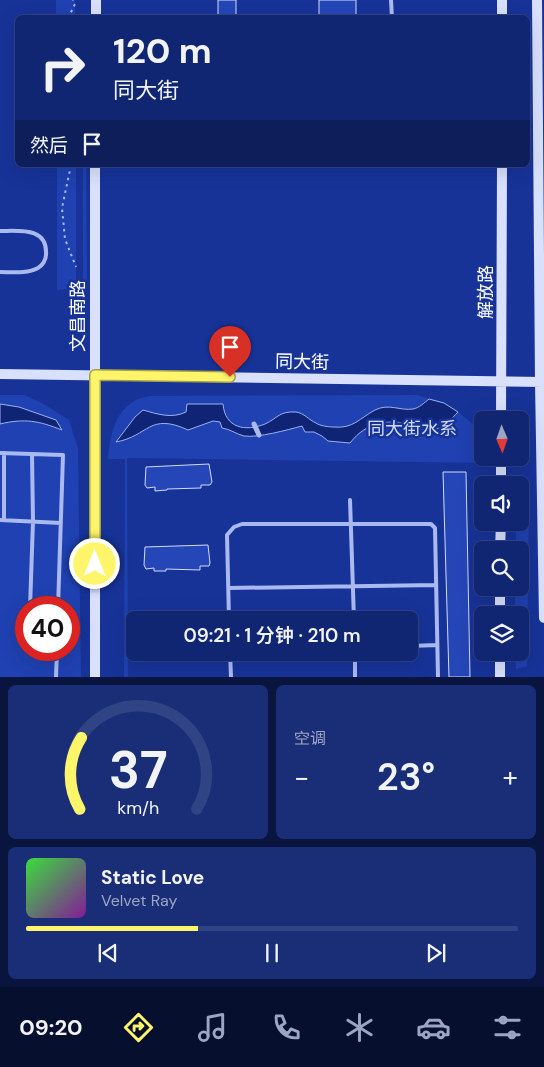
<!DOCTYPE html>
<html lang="zh">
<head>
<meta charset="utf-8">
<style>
  :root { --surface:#112672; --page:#1a2e77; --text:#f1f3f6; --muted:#9ca5c4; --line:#304384; --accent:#fff56a }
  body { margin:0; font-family:"DM Sans","Noto Sans SC",sans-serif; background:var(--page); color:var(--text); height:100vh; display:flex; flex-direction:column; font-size:19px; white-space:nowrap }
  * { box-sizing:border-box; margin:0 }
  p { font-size:16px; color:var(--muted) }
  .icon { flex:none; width:28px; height:28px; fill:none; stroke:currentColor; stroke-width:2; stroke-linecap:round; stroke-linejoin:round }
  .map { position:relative; height:677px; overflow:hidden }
  .side { display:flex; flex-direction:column; gap:8px; padding:8px; background:#09153f; flex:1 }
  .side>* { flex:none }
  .top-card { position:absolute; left:15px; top:15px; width:515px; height:152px; border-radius:8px; box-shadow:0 5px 20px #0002,0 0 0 1px var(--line); background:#112672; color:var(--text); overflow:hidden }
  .needle { width:32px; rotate:178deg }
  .controls { position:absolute; left:474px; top:411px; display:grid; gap:10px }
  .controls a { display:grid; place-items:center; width:55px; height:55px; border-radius:8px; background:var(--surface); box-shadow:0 5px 20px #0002,0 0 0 1px var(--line); font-size:25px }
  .speed { position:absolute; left:15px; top:596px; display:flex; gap:10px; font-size:25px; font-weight:700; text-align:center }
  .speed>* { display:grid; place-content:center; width:65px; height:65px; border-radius:50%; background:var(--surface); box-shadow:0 5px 20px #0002,0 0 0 1px var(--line); line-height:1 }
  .speed .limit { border:8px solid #d22; background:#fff; color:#111 }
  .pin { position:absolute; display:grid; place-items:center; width:42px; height:42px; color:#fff; margin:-51px -21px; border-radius:50% 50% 50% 0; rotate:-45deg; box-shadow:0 0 5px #0007 }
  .pin .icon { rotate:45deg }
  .me { position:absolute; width:55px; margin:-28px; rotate:0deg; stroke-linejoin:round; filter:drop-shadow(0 0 4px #0008) }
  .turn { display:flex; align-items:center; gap:18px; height:105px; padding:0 15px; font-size:22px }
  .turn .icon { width:65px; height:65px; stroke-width:2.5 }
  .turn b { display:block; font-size:35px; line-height:42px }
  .then { display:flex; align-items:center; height:48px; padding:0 15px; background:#0003; gap:10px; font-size:19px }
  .big { font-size:38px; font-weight:600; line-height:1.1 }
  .side .widget { flex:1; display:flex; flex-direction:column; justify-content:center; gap:8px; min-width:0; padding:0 18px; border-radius:8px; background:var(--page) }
  .side .dial { align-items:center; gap:0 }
  .dial svg { height:130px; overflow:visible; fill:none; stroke:var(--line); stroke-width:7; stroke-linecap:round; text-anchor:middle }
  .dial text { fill:var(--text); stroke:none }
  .song { display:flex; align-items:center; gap:15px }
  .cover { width:60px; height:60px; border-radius:8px; background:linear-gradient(135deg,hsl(120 70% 55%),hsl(290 70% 35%)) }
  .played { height:5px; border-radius:2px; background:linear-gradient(90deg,var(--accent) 35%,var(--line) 35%) }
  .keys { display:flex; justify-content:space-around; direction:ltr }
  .heat { display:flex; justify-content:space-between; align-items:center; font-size:28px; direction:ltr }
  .side .tiles { flex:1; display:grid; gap:8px; grid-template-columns:1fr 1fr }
  .widget:last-child { grid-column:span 2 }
  .trip { position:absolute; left:126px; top:611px; width:292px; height:50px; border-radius:8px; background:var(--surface); box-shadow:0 5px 20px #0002,0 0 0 1px var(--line); font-weight:600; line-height:50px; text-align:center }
  .dock { display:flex; height:80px; justify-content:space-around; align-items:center; background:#070f2e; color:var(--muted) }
  .dock .icon { width:35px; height:35px }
  .dock .current { color:var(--accent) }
  .dock b { font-size:22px; color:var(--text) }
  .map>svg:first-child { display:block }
  .green { fill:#1f41b1; fill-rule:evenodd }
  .water { fill:#0f2475; stroke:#9cb2f4 }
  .building { fill:#2546b6; stroke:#d1dbfc }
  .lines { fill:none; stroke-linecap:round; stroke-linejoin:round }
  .path { stroke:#aabaf1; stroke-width:2; stroke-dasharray:2.5 4; stroke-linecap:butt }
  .lane { stroke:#aabaf1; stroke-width:4 }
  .street { stroke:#aabaf1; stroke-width:5 }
  .secondary { stroke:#d8e0fc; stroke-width:10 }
  .route-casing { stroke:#a69f45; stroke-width:12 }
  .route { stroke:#fff56a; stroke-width:9 }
  .labels { text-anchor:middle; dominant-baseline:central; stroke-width:5; stroke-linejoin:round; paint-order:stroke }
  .street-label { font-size:18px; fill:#fff; stroke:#173398 }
  .park-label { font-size:18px; fill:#d1dbfc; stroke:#173398 }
</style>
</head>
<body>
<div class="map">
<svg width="544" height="677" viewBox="0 0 544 677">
  <rect width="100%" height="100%" fill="#173398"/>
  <path class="green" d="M56,0h19v17h-19z
    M57,165h19v123l-19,2z
    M83,165h3l1,122 -4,1z
    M0,395h24l18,8 27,17 9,29 3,228h-81zM26,608h43v42h-43z
    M417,395l27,8 14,9 16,13 8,15v18h6l2,5 -363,-5 1,219h-4l1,-218h-17c2,-22 6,-46 26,-58 5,-3 11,-4 16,-5z
    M527,486l2,12 -2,168 -11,3 -1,-16 5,-1v-37h-5v-27h5v-38h-4v-27l4,-1v-35z"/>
  <path class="water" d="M429,399l15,4 14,9c-6,6 -13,14 -21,17 -8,2 -16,-2 -23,-4 -25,-6 -47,-4 -64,18l-22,-2 -6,-5 -8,-4h-9l-3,-6c-15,4 -44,12 -58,10 -8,-2 -14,-7 -22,-8l-2,-6 -7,-1 -25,9c-39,-18 -39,6 -72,12l19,-25 8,-7c14,4 29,9 43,2l1,-8h36c2,24 22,28 42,20 13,-6 14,-13 31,-12 8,1 13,8 20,11 4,3 13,4 18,4 19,2 26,-9 41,-17 14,-7 25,1 38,-1 6,-1 11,-6 16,-10z
    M0,404l19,3 37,13 6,10c-23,-9 -37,-12 -62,-6z"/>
  <path class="building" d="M218,0h18v18h-18z
    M319,0h37v17l-37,-1z
    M209,464l3,18 -2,3h-9v3l-34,1v1l-12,1v-4l-8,1 -2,-3 1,-18z
    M443,472h23l4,205h-21z
    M208,545l2,18 -1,3h-9v4l-34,-1v2h-12v-3l-8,1 -2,-4 1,-18z"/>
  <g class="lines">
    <path class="path" d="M68,18l7,-14 -2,-4
      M71,165l-9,43 3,31 11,28"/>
    <path class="lane" d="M391,0l1,18
      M0,231c20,0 48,-4 46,24 0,5 -4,11 -8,13 -11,6 -26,4 -38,4
      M0,453l63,2 -5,153
      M4,453v67
      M350,500l4,120
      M0,520l61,3
      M229,588l207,-3
      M30,608l3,-87 -1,-67
      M229,620l-2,-85 7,-8 8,-3h189l4,4 3,149
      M410,646l27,-1
      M230,652l1,25
      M355,652v25
      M56,677l1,-27"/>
    <path class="street" d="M254,424l5,11"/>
    <path class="secondary" d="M502,0v18
      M537,0l3,382 4,236
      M96,18v-18
      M95,165v512
      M0,374l544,8
      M501,420l1,-255
      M501,485v-27
      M500,550l1,-28
      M500,615v-27
      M500,677v-25"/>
  </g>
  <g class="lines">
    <defs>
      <path id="route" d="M95,564v-189l135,2"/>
    </defs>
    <use href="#route" class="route-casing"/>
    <use href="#route" class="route"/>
  </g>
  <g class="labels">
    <g class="street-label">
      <text transform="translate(486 292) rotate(-90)">解放路</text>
      <text transform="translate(78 316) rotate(-90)">文昌南路</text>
      <text transform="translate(302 362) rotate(1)">同大街</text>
    </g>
    <g class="park-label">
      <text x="412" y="429">同大街水系</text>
    </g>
  </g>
</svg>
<div class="controls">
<a><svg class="needle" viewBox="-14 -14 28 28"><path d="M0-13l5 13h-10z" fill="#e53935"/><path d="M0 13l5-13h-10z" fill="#9ca5c4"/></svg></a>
<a><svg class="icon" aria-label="sound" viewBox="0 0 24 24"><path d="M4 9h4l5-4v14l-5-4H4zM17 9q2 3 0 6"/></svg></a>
<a><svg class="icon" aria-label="search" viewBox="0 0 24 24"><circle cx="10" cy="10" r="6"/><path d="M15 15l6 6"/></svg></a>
<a><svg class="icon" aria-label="layers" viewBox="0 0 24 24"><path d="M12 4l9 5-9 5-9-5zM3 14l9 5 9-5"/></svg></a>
</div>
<div class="speed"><div class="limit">40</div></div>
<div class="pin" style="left:230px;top:377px;background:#d93025"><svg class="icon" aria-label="arrive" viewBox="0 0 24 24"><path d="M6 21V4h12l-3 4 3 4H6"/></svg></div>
<svg class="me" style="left:95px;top:564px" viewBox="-20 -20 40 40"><circle r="17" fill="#fff56a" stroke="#fff" stroke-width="3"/><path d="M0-11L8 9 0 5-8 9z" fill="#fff"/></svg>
<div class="trip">09:21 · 1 分钟 · 210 m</div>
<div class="top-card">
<div class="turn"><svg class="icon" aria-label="right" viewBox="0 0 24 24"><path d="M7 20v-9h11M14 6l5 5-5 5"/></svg><div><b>120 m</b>同大街</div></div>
<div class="then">然后<svg class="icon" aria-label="arrive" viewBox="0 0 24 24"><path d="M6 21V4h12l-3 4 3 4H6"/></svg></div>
</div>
</div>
<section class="side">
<div class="tiles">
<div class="widget dial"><svg viewBox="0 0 100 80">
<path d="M14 69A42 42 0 1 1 86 69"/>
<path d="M14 69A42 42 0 0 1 15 25" stroke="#fff56a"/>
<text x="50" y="56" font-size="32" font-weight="700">37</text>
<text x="50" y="72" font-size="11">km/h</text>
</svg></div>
<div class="widget"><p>空调</p>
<div class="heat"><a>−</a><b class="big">23°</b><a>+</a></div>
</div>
<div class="widget">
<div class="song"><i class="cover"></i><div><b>Static Love</b><p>Velvet Ray</p></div></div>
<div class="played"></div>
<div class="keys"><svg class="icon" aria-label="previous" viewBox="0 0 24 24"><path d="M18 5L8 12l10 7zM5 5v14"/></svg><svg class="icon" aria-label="pause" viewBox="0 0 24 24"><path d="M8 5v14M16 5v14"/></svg><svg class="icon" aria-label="next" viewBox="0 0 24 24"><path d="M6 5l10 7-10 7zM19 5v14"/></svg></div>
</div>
</div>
</section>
<nav class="dock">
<b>09:20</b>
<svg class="icon current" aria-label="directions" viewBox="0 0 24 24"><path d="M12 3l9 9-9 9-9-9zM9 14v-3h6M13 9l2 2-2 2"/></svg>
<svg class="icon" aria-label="music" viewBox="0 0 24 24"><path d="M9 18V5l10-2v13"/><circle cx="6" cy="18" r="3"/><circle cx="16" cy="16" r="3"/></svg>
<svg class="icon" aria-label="phone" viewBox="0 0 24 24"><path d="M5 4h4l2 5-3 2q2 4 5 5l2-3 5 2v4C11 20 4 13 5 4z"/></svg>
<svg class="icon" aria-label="climate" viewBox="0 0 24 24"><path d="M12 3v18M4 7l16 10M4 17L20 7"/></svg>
<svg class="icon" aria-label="car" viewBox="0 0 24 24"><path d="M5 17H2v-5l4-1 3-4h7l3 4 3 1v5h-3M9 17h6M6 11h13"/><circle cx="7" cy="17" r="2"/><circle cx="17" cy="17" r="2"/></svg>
<svg class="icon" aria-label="filters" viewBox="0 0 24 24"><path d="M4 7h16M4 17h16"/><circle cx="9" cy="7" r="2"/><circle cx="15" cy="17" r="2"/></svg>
</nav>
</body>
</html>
